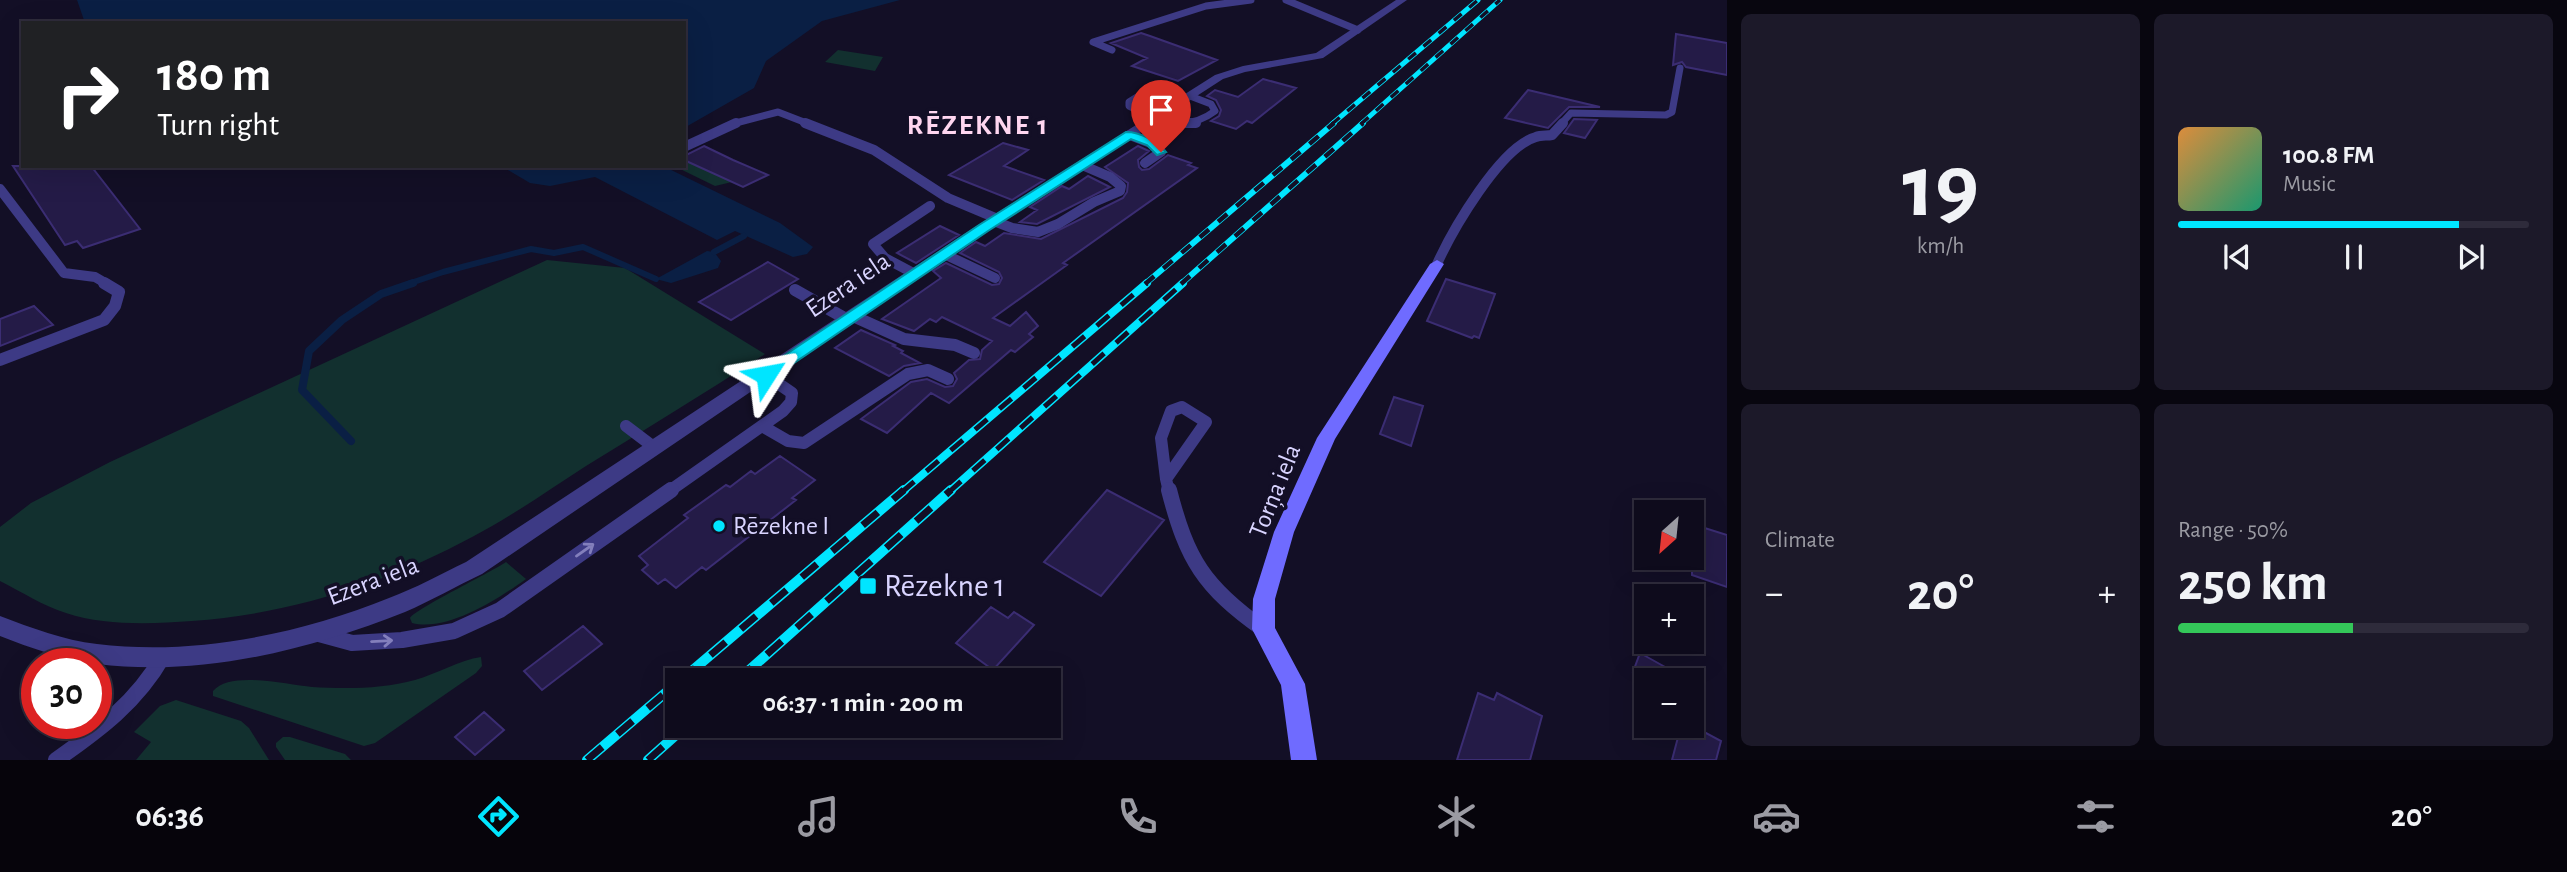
<!DOCTYPE html>
<html lang="en">
<head>
<meta charset="utf-8">
<style>
  :root { --surface:#0e0b1c; --page:#1c1929; --text:#f1f3f6; --muted:#9b9ba3; --line:#2e2b3b; --accent:#00e5ff }
  body { margin:0; font-family:"Alegreya Sans",sans-serif; background:var(--page); color:var(--text); height:100vh; display:flex; flex-direction:column; font-size:26px; white-space:nowrap }
  * { box-sizing:border-box; margin:0 }
  p { font-size:23px; color:var(--muted) }
  .icon { flex:none; width:38px; height:38px; fill:none; stroke:currentColor; stroke-width:2; stroke-linecap:round; stroke-linejoin:round }
  .map { position:relative; flex:1; overflow:hidden }
  .details { display:flex; flex-direction:column; gap:14px; padding:14px; background:#08060f; width:840px }
  .details>* { flex:none }
  .banner { position:absolute; left:21px; top:21px; width:665px; height:147px; border-radius:0px; box-shadow:0 7px 28px #0002,0 0 0 2px var(--line); background:#202124; color:#fff; overflow:hidden }
  .needle { width:46px; rotate:207deg }
  .controls { position:absolute; left:1634px; top:500px; display:grid; gap:14px }
  .controls a { display:grid; place-items:center; width:70px; height:70px; border-radius:0px; background:var(--surface); box-shadow:0 7px 28px #0002,0 0 0 2px var(--line); font-size:35px }
  .speed { position:absolute; left:21px; top:648px; display:flex; gap:14px; font-size:35px; font-weight:700; text-align:center }
  .speed>* { display:grid; place-content:center; width:91px; height:91px; border-radius:50%; background:var(--surface); box-shadow:0 7px 28px #0002,0 0 0 2px var(--line); line-height:1 }
  .speed .limit { border:10px solid #d22; background:#fff; color:#111 }
  .pin { position:absolute; display:grid; place-items:center; width:60px; height:60px; color:#fff; margin:-72px -30px; border-radius:50% 50% 50% 0; rotate:-45deg; box-shadow:0 0 7px #0007 }
  .pin .icon { rotate:45deg }
  .me { position:absolute; width:77px; margin:-38px; rotate:56deg; stroke-linejoin:round; filter:drop-shadow(0 0 5px #0008) }
  .turn { display:flex; align-items:center; gap:24px; height:147px; padding:0 21px; font-size:32px }
  .turn .icon { width:91px; height:91px; stroke-width:2.5 }
  .turn b { display:block; font-size:49px; line-height:60px }
  .big { font-size:52px; font-weight:700; line-height:1.1 }
  .details .tile { flex:1; display:flex; flex-direction:column; justify-content:center; gap:10px; min-width:0; padding:0 24px; border-radius:10px; background:var(--page) }
  .details .dial { align-items:center; gap:0 }
  .dial b { font-size:91px; line-height:1 }
  .song { display:flex; align-items:center; gap:21px }
  .cover { width:84px; height:84px; border-radius:10px; background:linear-gradient(135deg,hsl(30 70% 55%),hsl(160 70% 35%)) }
  .played { height:7px; border-radius:4px; background:linear-gradient(90deg,var(--accent) 80%,var(--line) 80%) }
  .keys { display:flex; justify-content:space-around; direction:ltr }
  .heat { display:flex; justify-content:space-between; align-items:center; font-size:38px; direction:ltr }
  .charge { height:10px; border-radius:5px; background:linear-gradient(90deg,#34c759 50%,var(--line) 0) }
  .details .tiles { flex:1; display:grid; gap:14px; grid-template-columns:repeat(2,1fr) }
  .trip { position:absolute; left:665px; top:668px; width:396px; height:70px; border-radius:0px; background:var(--surface); box-shadow:0 7px 28px #0002,0 0 0 2px var(--line); font-weight:700; line-height:70px; text-align:center }
  .tabs { display:flex; height:112px; justify-content:space-around; align-items:center; background:#06040b; color:var(--muted) }
  .tabs .icon { width:49px; height:49px }
  .tabs .active { color:var(--accent) }
  .tabs b { font-size:32px; color:var(--text) }
  main { display:flex; flex:1; min-height:0 }
  .map>svg:first-child { display:block }
  .green { fill:#12302f }
  .water { fill:#0a1f44 }
  .lines { fill:none; stroke-linecap:round; stroke-linejoin:round }
  .stream-far1 { stroke:#0a1f44; stroke-width:6 }
  .stream { stroke:#0a1f44; stroke-width:8 }
  .building { fill:#241b47; stroke:#3b2d73; stroke-width:2 }
  .lane-far3 { stroke:#3d3a85; stroke-width:7 }
  .lane-far2 { stroke:#3d3a85; stroke-width:10 }
  .lane-far1 { stroke:#3d3a85; stroke-width:12 }
  .lane { stroke:#3d3a85; stroke-width:16 }
  .street { fill:#3d3a85; fill-rule:evenodd }
  .secondary { fill:#6f6bff; fill-rule:evenodd }
  .rail-far3-casing { stroke:#00e5ff; stroke-width:5 }
  .rail-far2-casing { stroke:#00e5ff; stroke-width:6 }
  .rail-far1-casing { stroke:#00e5ff; stroke-width:8 }
  .rail-casing { stroke:#00e5ff; stroke-width:10 }
  .rail-far3 { stroke:#130f26; stroke-width:3.5; stroke-dasharray:10; stroke-linecap:butt }
  .rail-far2 { stroke:#130f26; stroke-width:4.5; stroke-dasharray:12; stroke-linecap:butt }
  .rail-far1 { stroke:#130f26; stroke-width:5; stroke-dasharray:16; stroke-linecap:butt }
  .rail { stroke:#130f26; stroke-width:7; stroke-dasharray:20; stroke-linecap:butt }
  .oneway { stroke:#837fbc }
  .route { fill:#00e5ff; stroke:#0095a6; stroke-width:2 }
  .poi-dot { fill:#00e5ff; stroke:#130f26; stroke-width:2.5 }
  .labels { text-anchor:middle; dominant-baseline:central; stroke-width:7; stroke-linejoin:round; paint-order:stroke }
  .street-label { font-size:26px; fill:#d9d4ff; stroke:#130f26 }
  .poi-label { font-size:26px; fill:#d9d4ff; stroke:#130f26; text-anchor:start }
  .far-district-label { font-size:28px; font-weight:bold; letter-spacing:2px; fill:#ffd6f0; stroke:#130f26 }
  .near-poi-label { font-size:32px; fill:#d9d4ff; stroke:#130f26; text-anchor:start }
</style>
</head>
<body>
<main>
<div class="map">
<svg width="1727" height="760" viewBox="0 0 1727 760">
  <rect width="100%" height="100%" fill="#130f26"/>
  <path class="green" d="M838,50l45,7 -8,14 -50,-9z
    M684,160l48,22 -17,4 -41,-20h10z
    M547,260l78,8 140,86c-59,38 -119,75 -179,112 -37,24 -74,50 -112,70 -87,47 -183,78 -282,85 -40,3 -87,5 -126,-8 -23,-7 -44,-21 -66,-32v-54l31,-24 79,-41z
    M506,562l20,17c-28,20 -78,53 -114,44l-2,-5c7,-10 78,-44 96,-56z
    M481,657l1,9 -6,7 -101,70 -11,3 -151,-50v-5c18,-21 74,-6 99,-4 33,2 71,2 103,-7 21,-6 45,-20 66,-23z
    M176,700l65,21 8,7 20,32h-139h6l15,-18 -17,-10 26,-26z
    M283,737h7l55,17 6,6h-66l-9,-13v-4z"/>
  <path class="water" d="M77,0h823l-78,21 -56,40 -12,27 -70,40v-105h-599z
    M501,166h162l117,57 33,24 -6,7 -14,3 -58,-26 -18,9 -122,-63 -45,9 -20,-3z
    M707,251l7,1 7,9 -3,7 -47,15 -15,-4z"/>
  <g class="lines">
    <path class="stream-far1" d="M714,252l30,-16
      M408,284l35,-12 88,-23 23,4 29,-6 73,32"/>
    <path class="stream" d="M351,441l-49,-51 7,-39 33,-31 39,-26 32,-11"/>
  </g>
  <path class="building" d="M1141,33l9,3 67,24 -39,21 -46,-15 15,-8 -36,-15z
    M1676,34l51,9v32l-41,-8 -4,-5 -9,3z
    M1263,79l33,9 -44,35 -5,-2 -11,8 -25,-8 8,-5 2,-6 -5,-10 -9,-4 8,-6 23,7z
    M1528,90l72,17h-31l-21,21 -43,-10z
    M1574,119l23,1 -12,18 -21,-5z
    M1003,143l25,7 -24,16 40,14 -32,20 -63,-25z
    M704,146l29,14 35,15 -25,12 -59,-27v-4z
    M1138,146l11,5 -11,9 1,7 3,3 7,-1 19,-14 23,8 -3,2 9,3 -134,95 4,2 -74,53 17,8 16,-14 12,14 -9,8 4,3 -18,15 -4,-2 -62,53 -18,-10 -44,40 -26,-14 50,-37 16,-3 18,8 8,-1 4,-7 -3,-6 15,-13 11,-1 2,-9 10,-9 -50,-24 -6,5 -6,-3 -16,12 -32,-12 59,-41 -8,-7 13,-8 46,22 7,-1 3,-6 -3,-6 -39,-19 16,-11 9,4 19,-13 37,6 82,-41 4,-6 1,-9 -23,-16z
    M13,166h78l49,63 -57,19 -6,-7 -12,4z
    M1088,176l22,11 -73,37 -17,-2 17,-12 -7,-3 32,-21 7,3z
    M940,226l19,9 -43,28 -19,-10z
    M768,262l30,17 -67,41 -32,-18z
    M1446,279l49,15 -16,44 -5,-2 -2,2 -45,-17z
    M34,306l19,19 -53,21v-27z
    M861,330l34,15 -2,1 10,5 -2,2 19,10 -16,3 -15,10 -54,-28z
    M1394,397l29,9 -12,40 -31,-12z
    M780,456l35,24 -23,18 4,2 -90,70 -4,-3 -26,21 -11,-9 -7,5 -16,-14 6,-5 -9,-9 49,-38 -4,-3 42,-30 4,2 21,-16 4,3z
    M1107,490l57,30 -63,76 -57,-34z
    M1692,524l35,11v52l-35,-12z
    M991,607l17,11 6,-6 20,13 -41,45 -37,-27z
    M583,626l19,18 -60,46 -18,-19z
    M1640,653l50,28h-43l-14,-9z
    M1478,693l16,7 3,-7 45,23 -12,44h-73z
    M484,712l20,18 -29,25 -20,-18z
    M1681,726h12l28,15 -5,19h-44z"/>
  <g class="lines">
    <path class="lane-far3" d="M1286,0l72,30
      M1112,50l-19,-8 113,-36 45,-6
      M1158,84l-29,18v4c30,15 57,27 86,5l-4,-7 -21,-8
      M732,124l46,-12 31,12
      M1561,124l10,-11 95,2 6,-3 8,-44"/>
    <path class="lane-far2" d="M805,123l69,27 74,48 50,21
      M1174,123h22
      M1130,135l21,8 10,9 -16,11
      M684,147l52,-24
      M0,189l64,84 31,4 12,7
      M994,221l18,7 26,4 20,-8 36,-22 26,-11 1,-5 -11,-9 -28,-12
      M944,254l51,24
      M1437,264c15,-33 63,-117 99,-127 5,-2 11,-1 16,-2l11,-12
      M915,274l-30,-16 -12,-14 57,-38"/>
    <path class="lane-far1" d="M795,290l53,30
      M853,316l51,23 51,6 19,8
      M0,360l104,-40 11,-14 4,-14 -15,-9
      M1182,407l24,15 -40,57 -5,-41 10,-27z
      M626,426l29,22
      M762,426l26,15 16,2 104,-69 20,-4 20,9
      M1166,479l3,13
      M668,492l115,-81 8,-9 1,-9 -26,-18"/>
    <path class="lane" d="M1169,490c18,70 35,97 94,139
      M319,634l33,9 50,-3 52,-9 46,-21 171,-120
      M56,760c43,-30 81,-58 107,-104"/>
    <path class="street" d="M1396,0h11l-84,58 -78,14 -22,7 -235,152 -506,343c-26,12 -51,27 -77,38 -96,38 -204,65 -308,52 -33,-4 -66,-16 -97,-28v-20c32,12 63,24 97,28 98,12 202,-10 292,-46 27,-10 52,-24 77,-36l512,-337 237,-150 28,-9 73,-13z"/>
    <path class="secondary" d="M1437,260l7,4 -109,175 -41,93 -19,67v29l30,56 12,76h-26l-10,-75 -29,-56 1,-30 21,-67 43,-94 113,-174z"/>
    <defs>
      <path id="rail-far3" d="M1332,124l146,-124
        M1361,124l139,-124"/>
      <path id="rail-far2" d="M1145,284l189,-161
        M1181,284l182,-161"/>
      <path id="rail-far1" d="M902,492l245,-209
        M949,492l234,-209"/>
      <path id="rail" d="M680,681l224,-191
        M737,681l214,-191
        M587,760l90,-77
        M648,760l38,-34"/>
    </defs>
    <use href="#rail-far3" class="rail-far3-casing"/>
    <use href="#rail-far2" class="rail-far2-casing"/>
    <use href="#rail-far1" class="rail-far1-casing"/>
    <use href="#rail" class="rail-casing"/>
    <use href="#rail-far3" class="rail-far3"/>
    <use href="#rail-far2" class="rail-far2"/>
    <use href="#rail-far1" class="rail-far1"/>
    <use href="#rail" class="rail"/>
  </g>
  <defs><path id="oneway-shaft" d="M-6 0H5M1.5-3L5.5 0L1.5 3" fill="none" stroke-width="1.6" stroke-linecap="round" stroke-linejoin="round" transform="scale(1.75)"/></defs>
  <g class="oneway">
    <use href="#oneway-shaft" transform="translate(585 550) rotate(-35)"/>
    <use href="#oneway-shaft" transform="translate(382 641) rotate(-3)"/>
  </g>
  <path class="route" d="M1126,132c15,0 30,9 40,20l-9,3 -10,-10 -16,-6 -143,92 -216,147h-11l-2,-3 2,-4 218,-146z"/>
  <g class="poi-dot">
    <circle cx="719" cy="526" r="7"/>
    <rect x="859" y="577" width="18" height="18" rx="3.5"/>
  </g>
  <g class="labels">
    <g class="street-label">
      <text transform="translate(848 285) rotate(-34)">Ezera iela</text>
      <text transform="translate(1275 491) rotate(-68)">Torņa iela</text>
      <text transform="translate(373 581) rotate(-21)">Ezera iela</text>
    </g>
    <g class="poi-label">
      <text x="733" y="526">Rēzekne I</text>
    </g>
    <g class="far-district-label">
      <text x="978" y="126">RĒZEKNE 1</text>
    </g>
    <g class="near-poi-label">
      <text x="884" y="586">Rēzekne 1</text>
    </g>
  </g>
</svg>
<div class="controls">
<a><svg class="needle" viewBox="-14 -14 28 28"><path d="M0-13l5 13h-10z" fill="#e53935"/><path d="M0 13l5-13h-10z" fill="#9b9ba3"/></svg></a>
<a>+</a>
<a>−</a>
</div>
<div class="speed"><div class="limit">30</div></div>
<div class="pin" style="left:1161px;top:152px;background:#d93025"><svg class="icon" aria-label="arrive" viewBox="0 0 24 24"><path d="M6 21V4h12l-3 4 3 4H6"/></svg></div>
<svg class="me" style="left:766px;top:375px" viewBox="-20 -20 40 40"><path d="M0-17L14 15 0 8-14 15z" fill="#00e5ff" stroke="#fff" stroke-width="4"/></svg>
<div class="trip">06:37 · 1 min · 200 m</div>
<div class="banner">
<div class="turn"><svg class="icon" aria-label="right" viewBox="0 0 24 24"><path d="M7 20v-9h11M14 6l5 5-5 5"/></svg><div><b>180 m</b>Turn right</div></div>
</div>
</div>
<section class="details">
<div class="tiles">
<div class="tile dial"><b>19</b><p>km/h</p></div>
<div class="tile">
<div class="song"><i class="cover"></i><div><b>100.8 FM</b><p>Music</p></div></div>
<div class="played"></div>
<div class="keys"><svg class="icon" aria-label="previous" viewBox="0 0 24 24"><path d="M18 5L8 12l10 7zM5 5v14"/></svg><svg class="icon" aria-label="pause" viewBox="0 0 24 24"><path d="M8 5v14M16 5v14"/></svg><svg class="icon" aria-label="next" viewBox="0 0 24 24"><path d="M6 5l10 7-10 7zM19 5v14"/></svg></div>
</div>
<div class="tile"><p>Climate</p>
<div class="heat"><a>−</a><b class="big">20°</b><a>+</a></div>
</div>
<div class="tile"><p>Range · 50%</p><b class="big">250 km</b><div class="charge"></div></div>
</div>
</section>
</main>
<nav class="tabs">
<b>06:36</b>
<svg class="icon active" aria-label="directions" viewBox="0 0 24 24"><path d="M12 3l9 9-9 9-9-9zM9 14v-3h6M13 9l2 2-2 2"/></svg>
<svg class="icon" aria-label="music" viewBox="0 0 24 24"><path d="M9 18V5l10-2v13"/><circle cx="6" cy="18" r="3"/><circle cx="16" cy="16" r="3"/></svg>
<svg class="icon" aria-label="phone" viewBox="0 0 24 24"><path d="M5 4h4l2 5-3 2q2 4 5 5l2-3 5 2v4C11 20 4 13 5 4z"/></svg>
<svg class="icon" aria-label="climate" viewBox="0 0 24 24"><path d="M12 3v18M4 7l16 10M4 17L20 7"/></svg>
<svg class="icon" aria-label="car" viewBox="0 0 24 24"><path d="M5 17H2v-5l4-1 3-4h7l3 4 3 1v5h-3M9 17h6M6 11h13"/><circle cx="7" cy="17" r="2"/><circle cx="17" cy="17" r="2"/></svg>
<svg class="icon" aria-label="filters" viewBox="0 0 24 24"><path d="M4 7h16M4 17h16"/><circle cx="9" cy="7" r="2"/><circle cx="15" cy="17" r="2"/></svg>
<b>20°</b>
</nav>
</body>
</html>
